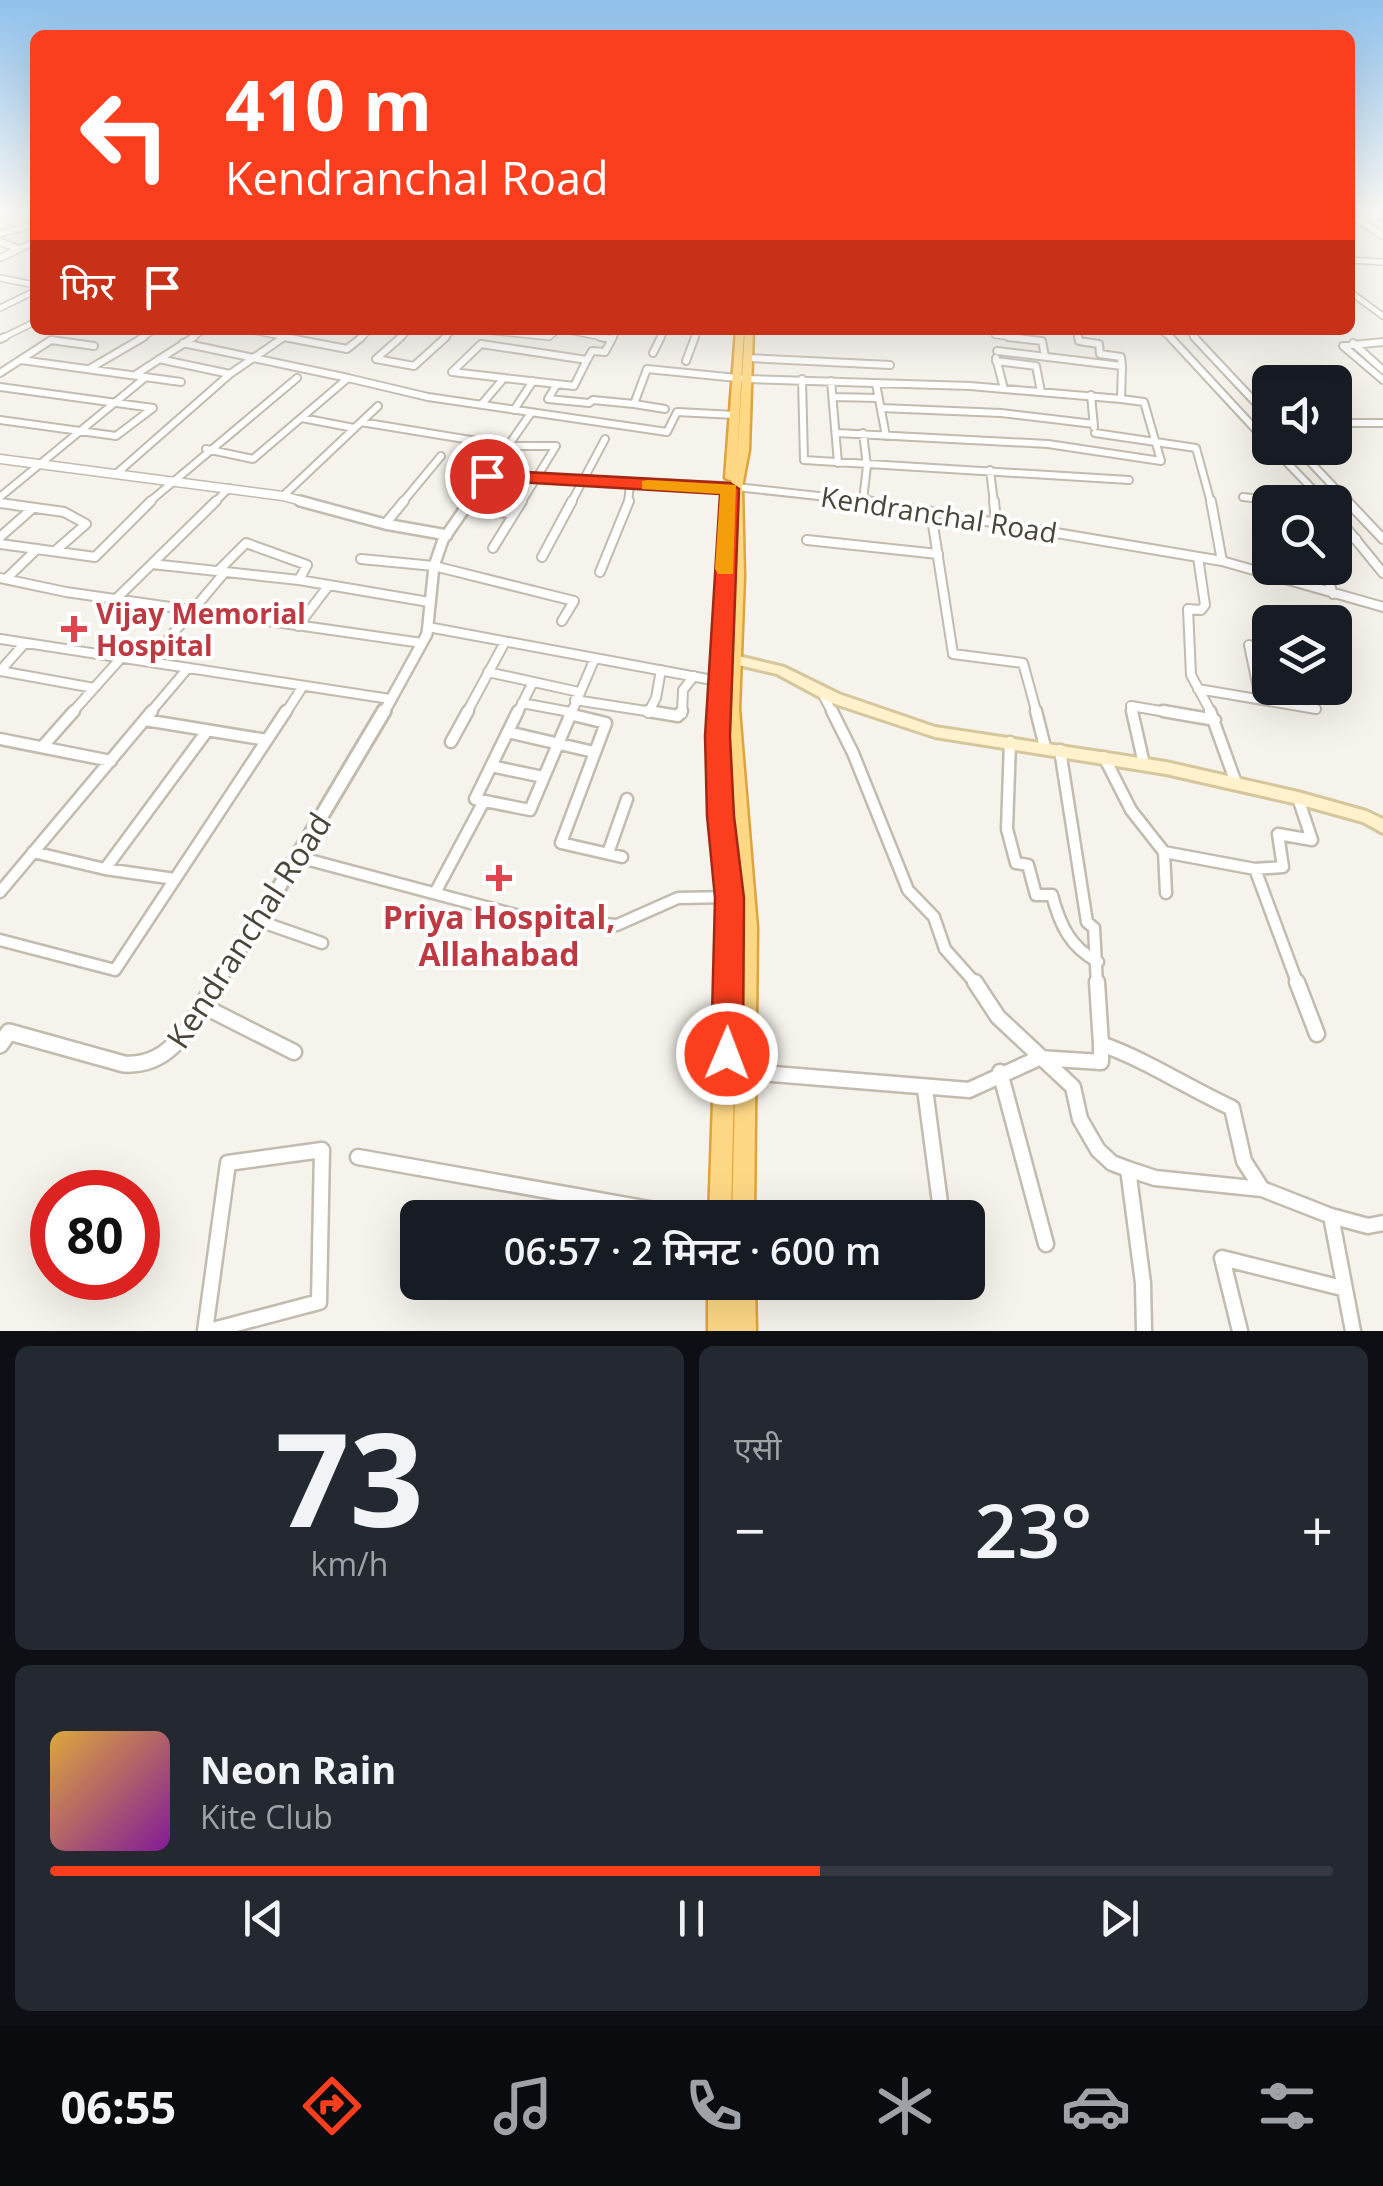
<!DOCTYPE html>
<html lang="hi">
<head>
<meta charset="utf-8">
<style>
  :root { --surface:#171b24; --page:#242831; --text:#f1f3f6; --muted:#9ea1a6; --line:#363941; --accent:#fb3e1d }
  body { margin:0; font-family:"Open Sans","Noto Sans Devanagari",sans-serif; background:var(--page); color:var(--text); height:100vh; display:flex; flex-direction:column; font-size:38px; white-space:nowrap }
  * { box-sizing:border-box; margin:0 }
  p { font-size:32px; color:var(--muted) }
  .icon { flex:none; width:55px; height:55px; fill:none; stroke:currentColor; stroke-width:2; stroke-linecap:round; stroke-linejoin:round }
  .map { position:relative; height:1331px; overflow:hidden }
  .sheet { display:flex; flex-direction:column; gap:15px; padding:15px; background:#0d0f14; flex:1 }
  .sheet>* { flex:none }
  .guide { position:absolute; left:30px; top:30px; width:1325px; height:305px; border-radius:15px; box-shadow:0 10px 40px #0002; background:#fb3e1d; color:#fff; overflow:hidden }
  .tools { position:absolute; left:1252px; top:365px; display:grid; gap:20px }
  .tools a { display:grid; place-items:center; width:100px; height:100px; border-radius:15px; background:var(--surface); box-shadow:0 10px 40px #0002; font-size:50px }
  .speed { position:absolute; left:30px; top:1170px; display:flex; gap:20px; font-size:50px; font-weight:700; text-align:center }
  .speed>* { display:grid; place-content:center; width:130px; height:130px; border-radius:50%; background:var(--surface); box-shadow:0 10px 40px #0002; line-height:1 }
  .speed .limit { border:15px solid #d22; background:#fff; color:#111 }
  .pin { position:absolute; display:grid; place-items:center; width:85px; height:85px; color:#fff; margin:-42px; border:5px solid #fff; border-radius:50%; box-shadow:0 2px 10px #0007 }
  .me { position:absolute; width:110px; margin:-55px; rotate:1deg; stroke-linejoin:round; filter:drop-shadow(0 0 8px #0008) }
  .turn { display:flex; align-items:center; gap:35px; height:210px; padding:0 30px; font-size:45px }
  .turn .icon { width:130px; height:130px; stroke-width:2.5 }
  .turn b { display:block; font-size:70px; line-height:85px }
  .then { display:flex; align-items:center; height:95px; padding:0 30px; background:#0003; gap:20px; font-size:38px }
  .big { font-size:75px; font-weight:600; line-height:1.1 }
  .sheet .widget { flex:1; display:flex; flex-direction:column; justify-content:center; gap:15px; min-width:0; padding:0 35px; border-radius:15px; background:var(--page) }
  .sheet .dial { align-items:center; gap:0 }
  .dial b { font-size:130px; line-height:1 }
  .song { display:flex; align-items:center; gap:30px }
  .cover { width:120px; height:120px; border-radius:15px; background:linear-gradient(135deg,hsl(40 70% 55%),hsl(290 70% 35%)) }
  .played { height:10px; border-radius:5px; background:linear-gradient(90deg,var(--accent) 60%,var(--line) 60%) }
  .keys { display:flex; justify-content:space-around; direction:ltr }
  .heat { display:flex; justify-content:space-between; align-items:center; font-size:55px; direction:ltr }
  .sheet .tiles { flex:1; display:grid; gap:15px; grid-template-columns:1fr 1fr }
  .widget:last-child { grid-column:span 2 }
  .trip { position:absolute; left:400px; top:1200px; width:585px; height:100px; border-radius:15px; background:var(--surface); box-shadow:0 10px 40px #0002; font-weight:600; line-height:100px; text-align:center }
  .menu { display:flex; height:160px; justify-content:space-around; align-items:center; background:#090b0e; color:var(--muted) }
  .menu .icon { width:70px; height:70px }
  .menu .selected { color:var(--accent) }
  .menu b { font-size:45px; color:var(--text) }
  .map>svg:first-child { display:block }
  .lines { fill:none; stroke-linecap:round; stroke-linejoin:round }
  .minor-far4-casing { stroke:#c2bbae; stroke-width:8 }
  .minor-far3-casing { stroke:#c2bbae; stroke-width:10 }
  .minor-far2-casing { stroke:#c2bbae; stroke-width:12 }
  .minor-far1-casing { stroke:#c2bbae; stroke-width:15 }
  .minor-casing { stroke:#c2bbae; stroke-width:19 }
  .tertiary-far4-casing { stroke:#c2bbae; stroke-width:9 }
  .tertiary-far3-casing { stroke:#c2bbae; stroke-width:11 }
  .tertiary-far2-casing { stroke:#c2bbae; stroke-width:14 }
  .tertiary-far1-casing { stroke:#c2bbae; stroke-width:18 }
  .tertiary-casing { stroke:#c2bbae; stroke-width:20 }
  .secondary-casing { stroke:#d6c69b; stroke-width:6 }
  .trunk-casing { stroke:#dfa33c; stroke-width:5 }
  .minor-far4 { stroke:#fff; stroke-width:5 }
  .minor-far3 { stroke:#fff; stroke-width:6 }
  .minor-far2 { stroke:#fff; stroke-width:8 }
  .minor-far1 { stroke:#fff; stroke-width:10 }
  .minor { stroke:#fff; stroke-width:14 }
  .tertiary-far4 { stroke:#fff; stroke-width:6 }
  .tertiary-far3 { stroke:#fff; stroke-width:8 }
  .tertiary-far2 { stroke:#fff; stroke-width:9 }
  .tertiary-far1 { stroke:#fff; stroke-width:12 }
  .tertiary { stroke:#fff; stroke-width:15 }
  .secondary { fill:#fff2cd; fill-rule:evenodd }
  .trunk { fill:#fed885; fill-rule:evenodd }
  .rail { stroke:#9a9a9a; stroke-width:2.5; stroke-dasharray:8 8; stroke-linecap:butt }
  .route { fill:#fb3e1d; stroke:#a32813; stroke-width:2.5 }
  .slow { fill:#f59e0b }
  .health-dot { fill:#e0444e; stroke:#fff; stroke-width:4 }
  .labels { text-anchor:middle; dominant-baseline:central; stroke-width:8; stroke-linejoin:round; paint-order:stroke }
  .street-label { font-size:28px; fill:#4b4439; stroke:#fff }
  .health-label { font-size:28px; font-weight:bold; fill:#be3a42; stroke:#fff; text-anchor:start }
  .near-health-label { font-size:32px; font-weight:bold; fill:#be3a42; stroke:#fff }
  .near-street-label { font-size:32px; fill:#4b4439; stroke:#fff }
</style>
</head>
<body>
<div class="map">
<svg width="1383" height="1331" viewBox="0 0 1383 1331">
  <rect width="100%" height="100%" fill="#f6f3ec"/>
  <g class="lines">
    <defs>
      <path id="minor-far4" d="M0,216l17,-6
        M0,234l35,-10
        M19,249l16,-7
        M1350,260l33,2
        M0,278l35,7
        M1350,292l33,24
        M0,308l35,-17
        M249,330l48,9
        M480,330l69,7 8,-7
        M567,330l44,9
        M1077,330l2,9
        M1160,330l13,9
        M1188,330l9,9
        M995,335l33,4
        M0,339l35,-17
        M139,339l16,-9
        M190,339l14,-9
        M281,339l13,-9
        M359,339l11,-9
        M399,339l10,-9
        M443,339l10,-9
        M612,339l5,-9
        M660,339l5,-9
        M694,339l4,-9"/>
      <path id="minor-far3" d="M284,337l63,12 15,-12
        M401,337l-25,22 38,7 32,-29
        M600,337l11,2
        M1008,337l34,4 3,15
        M1078,337l1,4 20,3 1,10 21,3 1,9
        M1170,337l100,108
        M1194,337l76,81
        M0,339l5,-2
        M1383,342l-40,4 40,34
        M183,343l165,35
        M1353,343l30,27
        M481,344l106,16 -13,26 -122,-14z
        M997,351l125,15 -1,33
        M653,353l8,-16
        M748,358l142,7
        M996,358l8,31
        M159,359l71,15
        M21,360l160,22
        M587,360l5,-9 13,1 8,-15
        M686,361l9,-24
        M996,361l40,5 5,26
        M89,369l55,-32
        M0,373l51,-33 43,6
        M135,375l59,-38
        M802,379l2,81 325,20
        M831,381l7,82
        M557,384l-9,15 41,4 4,-3 41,4 13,-35 100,10 223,7 151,13 23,3 17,59 -113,-17 -211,-11
        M876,384l10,52
        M0,387l153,21
        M1091,395l3,32
        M833,397l45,1
        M634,404l31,5
        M481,405l23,-27
        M881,408l120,5 93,11
        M514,410l19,-29
        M302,418l52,10
        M0,420l116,16 37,-28
        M361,422l146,24h49l-35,57
        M1335,423h48
        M863,433l4,33 -4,34
        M1095,433l101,15 15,55
        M1273,448l52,54
        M1297,448l52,55
        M206,449l47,10 95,-81 80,19 239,35 10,-20 58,3
        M990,470l4,33
        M116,474l114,-100 54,-37
        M487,476l44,-63
        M736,487l146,16
        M283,496l95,-90
        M0,497l146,-120
        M1243,497l46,5
        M148,503l149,-125
        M214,503l15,-15
        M402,503l39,-47
        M571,503l34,-64
        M628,503l2,-19"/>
      <path id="minor-far2" d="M867,501l355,60 161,46
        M994,501l2,20
        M1211,501l11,60
        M1277,501l12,1
        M1347,501l36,38
        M0,503l64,9 22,12 -31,27
        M465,507l49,7
        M931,512l22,142 70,9 14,51
        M1335,514l48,59
        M385,524l19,-23
        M1335,535l21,4
        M0,537l33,-29
        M807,540l131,14
        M0,544l95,13 56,-56
        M493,548l29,-47
        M542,557l30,-56
        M1198,557l7,48 -4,5 -13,-1 3,66 21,39
        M361,559l73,7 140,35 -12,20
        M152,564l147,16 130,22
        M1324,568l9,26
        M218,571l28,-28 61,22 -8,15
        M600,572l29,-71
        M0,578l66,14 356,51
        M6,579l31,-30
        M115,600l101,-99
        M298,626l31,-41
        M428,627l290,54
        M0,639l390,60
        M1249,645l11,53
        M149,662l76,-90
        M0,671l94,17
        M0,671l25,-28
        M488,672l91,20
        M1198,689l118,20
        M822,693l11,21
        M575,700l90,14
        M522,703l48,9
        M648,713l8,-15 5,-28
        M71,714l50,-56
        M149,714l39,-46
        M285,714l18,-28
        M466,714l39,-72
        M517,714l16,-32
        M571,714l24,-56
        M682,714l1,-24 11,-14
        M1133,714l-2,-8 47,8"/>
      <path id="minor-far1" d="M518,711l-43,88 55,11 42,-99
        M648,711l30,5 4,-5
        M832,711l21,42 55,137 26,27 11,32 32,36
        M1036,711l9,36
        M1132,711l12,53
        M1163,711l52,9
        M1210,711l26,72
        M569,714l37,9 -45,120 61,14
        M145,720l122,20
        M508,732l86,20
        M0,739l111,22
        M451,742l17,-31
        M1010,742l-3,87 9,34 12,2 8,30h16c8,30 18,52 46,67
        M43,746l31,-35
        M1060,750l27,172 7,6 3,57
        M1104,757l27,53 33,42 2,41
        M491,766l52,11
        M33,852l72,17 70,10
        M1164,852l91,17 28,-2 -5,-33 34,6 -14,-42
        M608,853l19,-54
        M298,857l229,61 90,7 61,-27 53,-1
        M105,869l102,-138
        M1255,869l43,116
        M0,892l152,-181
        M435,893l49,-92
        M259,921l63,22
        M0,940l115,30 171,-259"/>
      <path id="minor" d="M975,982l23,35 75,70 7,32 18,31 14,13 16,6
        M1097,982l4,62c48,17 85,43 131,64l12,53 18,28
        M1297,982l20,52
        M203,1006l91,46
        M748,1072l221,18 70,-32 62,4v-18
        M1000,1072l46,172
        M925,1089l17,129
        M358,1157l342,61
        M1331,1216l37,10 15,-3
        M205,1331l23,-168 94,-13 -3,152 -110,29
        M1144,1331l-1,-48 -15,-114 27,9 107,11 69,27 22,115
        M1240,1331l-18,-73 120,30"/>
      <path id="tertiary-far4" d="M1350,214l33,22
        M0,242l19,7
        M0,258l19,-9"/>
      <path id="tertiary-far3" d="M0,459l283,37 26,7
        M468,503l19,-27 249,11"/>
      <path id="tertiary-far2" d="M300,501l85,23 62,11
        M383,714l44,-80 7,-68 9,-26 27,-39"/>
      <path id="tertiary-far1" d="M215,985l44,-64 125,-210"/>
      <path id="tertiary" d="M0,1045l9,-13 115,32c51,3 67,-44 93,-82"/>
      <path id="secondary" d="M734,655l50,12 55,27 96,33 231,35 132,30 68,19 17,8v14l-20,-11 -65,-18 -132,-30 -231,-37 -106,-35 -52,-28 -47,-11 -2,-3z"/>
      <path id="trunk" d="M736,330h8l-7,130 8,-130h8l-4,120 -7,37 2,89 -5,133 18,219 -3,290h-22l7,-290 -1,-25 -7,315h-22l11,-321 -8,-81 -1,-135 11,-167 2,-3h7l1,-30 -7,-3zM732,556v20l-7,122v-17zM726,728l10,159 -8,-71z
        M708,1282h47l1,49h-24v-24v24h-24z"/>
    </defs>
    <use href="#minor-far4" class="minor-far4-casing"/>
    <use href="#minor-far3" class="minor-far3-casing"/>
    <use href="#minor-far2" class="minor-far2-casing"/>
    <use href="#minor-far1" class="minor-far1-casing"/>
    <use href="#minor" class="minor-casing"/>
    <use href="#tertiary-far4" class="tertiary-far4-casing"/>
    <use href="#tertiary-far3" class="tertiary-far3-casing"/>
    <use href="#tertiary-far2" class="tertiary-far2-casing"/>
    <use href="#tertiary-far1" class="tertiary-far1-casing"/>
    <use href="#tertiary" class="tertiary-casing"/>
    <use href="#secondary" class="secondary-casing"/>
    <use href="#trunk" class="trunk-casing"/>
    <use href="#minor-far4" class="minor-far4"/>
    <use href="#minor-far3" class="minor-far3"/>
    <use href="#minor-far2" class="minor-far2"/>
    <use href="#minor-far1" class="minor-far1"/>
    <use href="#minor" class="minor"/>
    <use href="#tertiary-far4" class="tertiary-far4"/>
    <use href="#tertiary-far3" class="tertiary-far3"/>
    <use href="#tertiary-far2" class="tertiary-far2"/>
    <use href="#tertiary-far1" class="tertiary-far1"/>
    <use href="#tertiary" class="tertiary"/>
    <use href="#secondary" class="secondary"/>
    <use href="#trunk" class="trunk"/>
    <path class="rail" d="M1364,210l19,12"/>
  </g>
  <linearGradient id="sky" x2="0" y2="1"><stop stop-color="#8fc1ec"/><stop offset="0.53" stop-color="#fbfaf6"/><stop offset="1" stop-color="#fbfaf6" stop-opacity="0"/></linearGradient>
  <rect width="1383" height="397" fill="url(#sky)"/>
  <path class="route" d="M487,470l243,13 9,6 -9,247 4,80 10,82 -1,156 -5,11 -11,5 -11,-5 -5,-11 4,-156 -8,-82 -2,-80 15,-242 -239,-14 -3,-4z"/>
  <path class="slow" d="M648,480l88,5 -3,89h-15l-3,-5 5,-75 -78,-5v-8z"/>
  <g class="health-dot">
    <path d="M69 614h10v10h10v10h-10v10h-10v-10h-10v-10h10z"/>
    <path d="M494 863h10v10h10v10h-10v10h-10v-10h-10v-10h10z"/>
  </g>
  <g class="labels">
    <g class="street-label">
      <text transform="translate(939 514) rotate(9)">Kendranchal Road</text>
    </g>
    <g class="health-label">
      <text x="96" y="613">Vijay Memorial<tspan x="96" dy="32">Hospital</tspan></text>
    </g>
    <g class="near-health-label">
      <text x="499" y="916">Priya Hospital,<tspan x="499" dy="37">Allahabad</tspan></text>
    </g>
    <g class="near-street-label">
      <text transform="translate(248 930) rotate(-57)">Kendranchal Road</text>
    </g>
  </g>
</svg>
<div class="tools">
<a><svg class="icon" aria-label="sound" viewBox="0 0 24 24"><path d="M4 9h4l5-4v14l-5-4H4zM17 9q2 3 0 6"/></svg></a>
<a><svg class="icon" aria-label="search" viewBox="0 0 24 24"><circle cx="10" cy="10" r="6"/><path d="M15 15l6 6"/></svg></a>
<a><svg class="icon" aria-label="layers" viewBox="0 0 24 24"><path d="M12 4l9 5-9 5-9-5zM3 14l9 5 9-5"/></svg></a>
</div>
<div class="speed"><div class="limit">80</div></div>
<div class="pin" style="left:487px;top:476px;background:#d93025"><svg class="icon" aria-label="arrive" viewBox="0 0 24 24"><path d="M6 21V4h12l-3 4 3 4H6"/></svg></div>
<svg class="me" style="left:727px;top:1054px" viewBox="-20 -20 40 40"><circle r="17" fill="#fb3e1d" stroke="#fff" stroke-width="3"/><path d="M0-11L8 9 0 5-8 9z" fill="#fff"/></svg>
<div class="trip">06:57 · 2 मिनट · 600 m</div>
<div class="guide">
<div class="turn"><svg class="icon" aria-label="left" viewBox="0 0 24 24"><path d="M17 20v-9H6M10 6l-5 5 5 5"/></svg><div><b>410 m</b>Kendranchal Road</div></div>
<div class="then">फिर<svg class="icon" aria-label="arrive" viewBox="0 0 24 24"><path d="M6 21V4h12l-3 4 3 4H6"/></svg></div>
</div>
</div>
<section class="sheet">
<div class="tiles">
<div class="widget dial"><b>73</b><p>km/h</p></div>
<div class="widget"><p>एसी</p>
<div class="heat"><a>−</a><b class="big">23°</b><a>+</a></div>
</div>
<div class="widget">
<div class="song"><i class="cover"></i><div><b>Neon Rain</b><p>Kite Club</p></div></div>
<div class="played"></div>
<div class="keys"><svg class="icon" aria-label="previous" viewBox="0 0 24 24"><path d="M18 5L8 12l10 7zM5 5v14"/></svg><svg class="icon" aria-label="pause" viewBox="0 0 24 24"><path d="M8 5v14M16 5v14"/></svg><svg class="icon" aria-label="next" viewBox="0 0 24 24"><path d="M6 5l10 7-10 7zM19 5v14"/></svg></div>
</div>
</div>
</section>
<nav class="menu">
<b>06:55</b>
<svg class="icon selected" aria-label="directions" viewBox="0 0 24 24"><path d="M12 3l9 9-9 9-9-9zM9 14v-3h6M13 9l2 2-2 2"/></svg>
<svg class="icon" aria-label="music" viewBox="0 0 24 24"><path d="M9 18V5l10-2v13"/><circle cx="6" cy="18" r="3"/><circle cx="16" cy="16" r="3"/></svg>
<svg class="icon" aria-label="phone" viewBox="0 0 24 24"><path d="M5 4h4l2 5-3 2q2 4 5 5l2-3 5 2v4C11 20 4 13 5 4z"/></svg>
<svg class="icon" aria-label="climate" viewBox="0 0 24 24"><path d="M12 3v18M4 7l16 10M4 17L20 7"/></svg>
<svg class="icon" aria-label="car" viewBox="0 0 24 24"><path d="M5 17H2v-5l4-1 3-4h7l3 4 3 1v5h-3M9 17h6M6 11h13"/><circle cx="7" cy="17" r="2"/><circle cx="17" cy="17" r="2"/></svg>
<svg class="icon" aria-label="filters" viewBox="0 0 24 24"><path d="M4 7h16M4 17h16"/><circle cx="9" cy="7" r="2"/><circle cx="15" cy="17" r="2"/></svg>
</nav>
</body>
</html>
